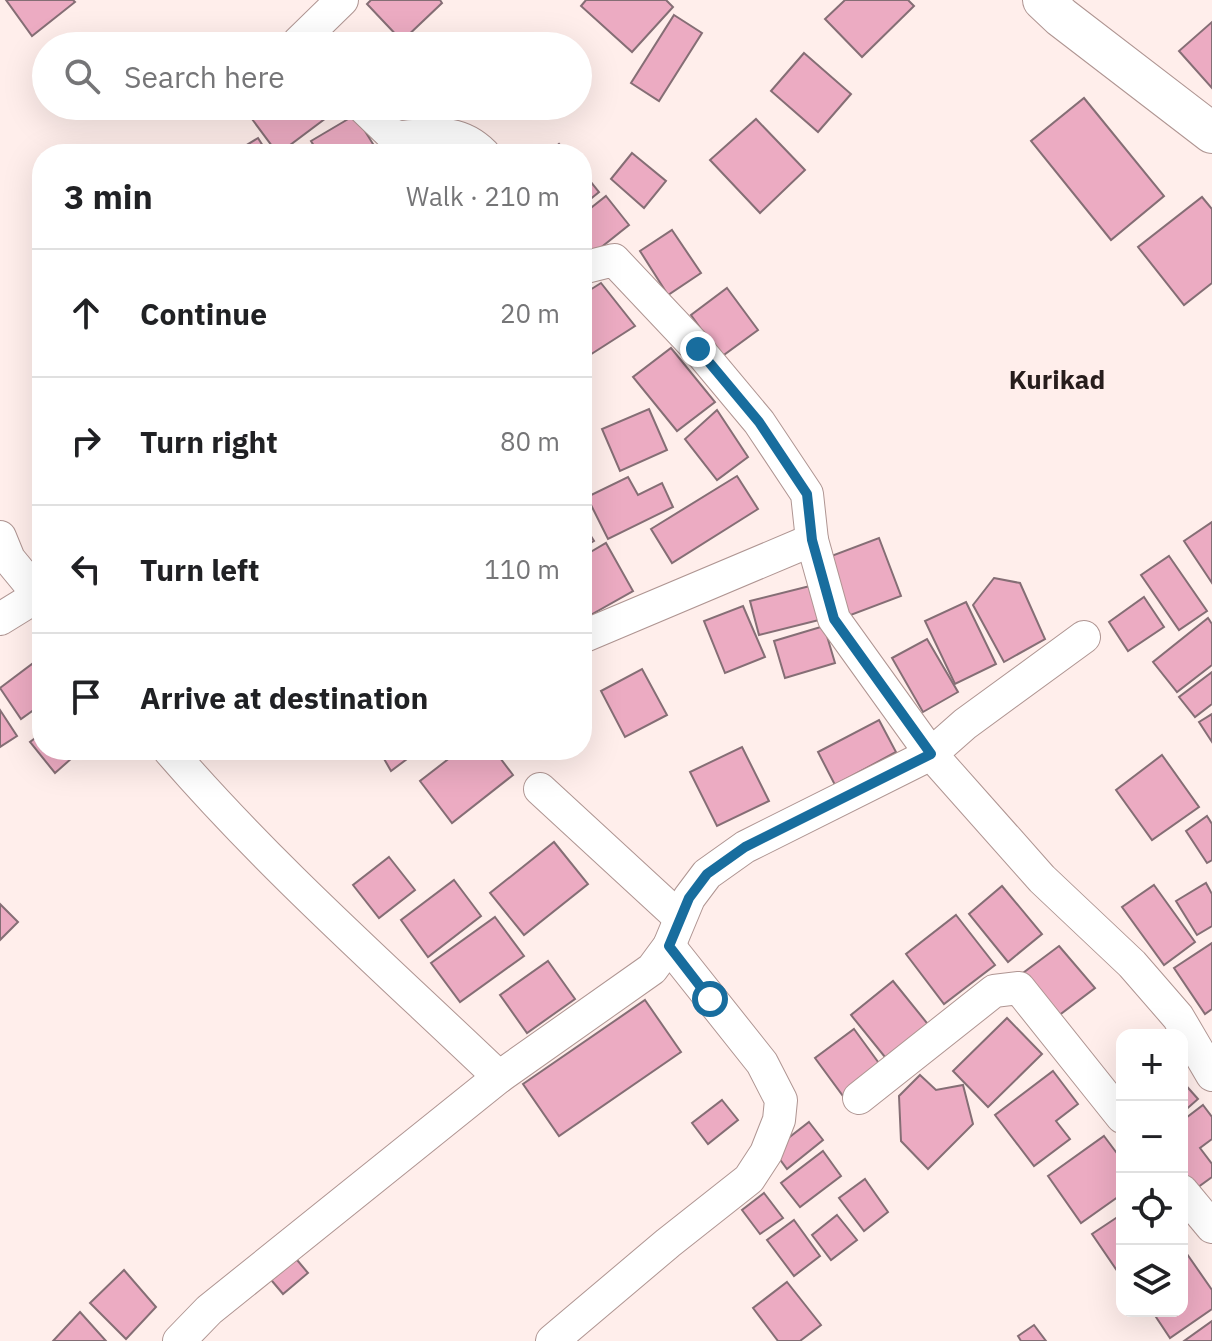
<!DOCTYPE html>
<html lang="en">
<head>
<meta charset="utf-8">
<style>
	:root { --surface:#fff; --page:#f6f6f6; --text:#202124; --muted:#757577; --line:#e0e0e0 }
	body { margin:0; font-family:"IBM Plex Sans",sans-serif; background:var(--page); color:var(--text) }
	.controls { position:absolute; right:24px; bottom:24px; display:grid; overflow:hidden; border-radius:16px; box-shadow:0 8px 32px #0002 }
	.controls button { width:72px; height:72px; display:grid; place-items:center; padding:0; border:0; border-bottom:2px solid var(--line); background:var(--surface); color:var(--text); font:40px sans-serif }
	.stop { position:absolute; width:24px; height:24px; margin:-18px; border:6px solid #186d9e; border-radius:50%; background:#fff }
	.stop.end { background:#186d9e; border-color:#fff; box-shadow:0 2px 8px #0008 }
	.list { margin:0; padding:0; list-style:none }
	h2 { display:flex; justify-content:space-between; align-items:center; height:104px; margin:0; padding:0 32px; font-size:34px }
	h2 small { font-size:26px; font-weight:400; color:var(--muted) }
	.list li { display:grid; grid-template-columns:52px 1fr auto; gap:24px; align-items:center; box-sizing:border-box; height:128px; padding:0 32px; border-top:2px solid var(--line) }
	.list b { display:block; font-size:30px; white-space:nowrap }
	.list em { font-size:26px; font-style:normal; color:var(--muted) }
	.icon { flex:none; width:44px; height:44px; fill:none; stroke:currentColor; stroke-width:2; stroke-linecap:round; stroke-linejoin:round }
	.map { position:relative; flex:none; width:1212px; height:1341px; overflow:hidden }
	.search { position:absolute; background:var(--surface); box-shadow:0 8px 32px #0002; left:32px; top:32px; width:560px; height:88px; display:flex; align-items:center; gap:20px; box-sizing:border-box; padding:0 28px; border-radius:44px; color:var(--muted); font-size:30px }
	.panel { position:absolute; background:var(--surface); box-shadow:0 8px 32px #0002; left:32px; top:144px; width:560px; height:616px; border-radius:32px }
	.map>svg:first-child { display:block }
	.building { fill:#ecabc2; stroke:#856e75; stroke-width:2 }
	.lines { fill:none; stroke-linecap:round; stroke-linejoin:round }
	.minor-casing { stroke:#af9592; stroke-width:34 }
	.tertiary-casing { stroke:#af9592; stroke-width:42 }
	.minor { stroke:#fff; stroke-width:32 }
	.tertiary { stroke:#fff; stroke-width:40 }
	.route { stroke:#186d9e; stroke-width:10 }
	.labels { text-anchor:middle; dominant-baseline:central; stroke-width:7; stroke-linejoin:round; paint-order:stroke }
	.quarter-label { font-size:26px; font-weight:bold; fill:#271d1c; stroke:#ffeeeb }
</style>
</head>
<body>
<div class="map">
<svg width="1212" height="1341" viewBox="0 0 1212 1341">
	<rect width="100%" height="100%" fill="#ffeeeb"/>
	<g class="building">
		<path d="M6,0H73L75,2L32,36Z"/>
		<path d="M371,0H440L442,3L402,41L367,4Z"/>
		<path d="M586,0H666L673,7L632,52L581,6Z"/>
		<path d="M845,0H908L914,6L862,57L825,19Z"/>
		<path d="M674,15L702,33L659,101L631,83Z"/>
		<path d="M1212,22V88L1179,51Z"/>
		<path d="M804,53L851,94L818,132L771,91Z"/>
		<path d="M1084,98L1164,196L1111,240L1031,141Z"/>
		<path d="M252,106H342L278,154L246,111Z"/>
		<path d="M355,115L378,152L374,154H319L311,141Z"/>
		<path d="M756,119L805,170L760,213L710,160Z"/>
		<path d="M258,138L268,154H232Z"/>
		<path d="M559,144L568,154H547Z"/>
		<path d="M632,153L666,181L644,208L611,179Z"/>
		<path d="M582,171L599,192L582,206Z"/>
		<path d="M606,196L629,225L584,261L582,215Z"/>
		<path d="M1202,197L1212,209V283L1184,305L1138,247Z"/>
		<path d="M672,230L701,273L668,295L640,251Z"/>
		<path d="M601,283L635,326L582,360V295Z"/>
		<path d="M727,288L758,330L721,357L691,315Z"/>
		<path d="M671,348L715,402L677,431L633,377Z"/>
		<path d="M649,409L667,450L620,471L602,429Z"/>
		<path d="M717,410L748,457L717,480L685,439Z"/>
		<path d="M737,476L758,509L672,563L651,529Z"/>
		<path d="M628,477L638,495L662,483L673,507L608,539L587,497Z"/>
		<path d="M582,522L594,541L582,548Z"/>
		<path d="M1212,522V583L1184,541Z"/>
		<path d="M879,538L901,596L848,616L826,558Z"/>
		<path d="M606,543L633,591L587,617L582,609V557Z"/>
		<path d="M1169,556L1207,611L1179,630L1141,575Z"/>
		<path d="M994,578L1020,583L1045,639L1004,662L973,605Z"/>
		<path d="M814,585L823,619L759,635L750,601Z"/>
		<path d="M1144,597L1164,627L1128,651L1109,622Z"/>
		<path d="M966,602L996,664L955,684L925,621Z"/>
		<path d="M743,606L765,657L725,673L704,621Z"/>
		<path d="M1208,618L1212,624V665L1177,692L1153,662Z"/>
		<path d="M824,626L835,663L785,678L774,641Z"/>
		<path d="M927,639L958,692L923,712L892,658Z"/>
		<path d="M32,664L42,677V704L21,719L0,688Z"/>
		<path d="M642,669L667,715L625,737L601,691Z"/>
		<path d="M1212,672V704L1195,717L1179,697Z"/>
		<path d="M0,710L17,736L0,747Z"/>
		<path d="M1212,714V742L1199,722Z"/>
		<path d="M879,720L896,752L835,785L818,752Z"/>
		<path d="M42,733V750H81L55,773L30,742Z"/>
		<path d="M742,747L769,801L717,826L690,772Z"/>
		<path d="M379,750H419L391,771Z"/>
		<path d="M460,750H494L513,775L452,823L420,781Z"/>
		<path d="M1162,755L1199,807L1152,840L1116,790Z"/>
		<path d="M1207,816L1212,824V860L1207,863L1186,831Z"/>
		<path d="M554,842L588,884L524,935L490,893Z"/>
		<path d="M389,857L415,890L379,918L353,885Z"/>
		<path d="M454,880L481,916L428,957L401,920Z"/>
		<path d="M1206,883L1212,894V926L1197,935L1176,901Z"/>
		<path d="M1154,885L1195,942L1164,965L1122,907Z"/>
		<path d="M1002,886L1042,934L1008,962L969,914Z"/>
		<path d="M0,904L18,922L0,940Z"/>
		<path d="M956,915L995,965L944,1004L906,954Z"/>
		<path d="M495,917L524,956L460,1002L431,963Z"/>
		<path d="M1212,943V1009L1205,1014L1174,968Z"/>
		<path d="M1059,946L1095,988L1058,1016L1023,973Z"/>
		<path d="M548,961L575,999L527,1033L500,995Z"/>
		<path d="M893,981L931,1028L889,1062L851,1015Z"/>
		<path d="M645,1000L681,1052L559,1136L523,1084Z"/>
		<path d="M1007,1018L1042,1054L988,1107L953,1071Z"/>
		<path d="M854,1029L881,1066L843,1096L815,1058Z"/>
		<path d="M1053,1071L1078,1104L1056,1121L1070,1139L1034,1166L995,1115Z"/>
		<path d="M920,1075L936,1090L963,1085L973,1124L928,1169L901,1141L899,1096Z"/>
		<path d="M1182,1081L1198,1099L1182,1113Z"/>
		<path d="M722,1100L738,1120L708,1144L692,1123Z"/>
		<path d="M1203,1105L1212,1117V1139L1200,1148L1212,1164V1177L1194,1190L1182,1173V1121Z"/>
		<path d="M809,1122L823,1140L787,1169L773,1150Z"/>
		<path d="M1104,1136L1122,1160V1194L1081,1223L1048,1176Z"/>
		<path d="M823,1151L841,1176L800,1207L781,1183Z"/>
		<path d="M865,1179L888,1212L864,1231L839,1198Z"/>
		<path d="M764,1193L783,1218L760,1234L742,1210Z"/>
		<path d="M1122,1214V1278L1092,1234Z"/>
		<path d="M837,1215L857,1240L831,1260L812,1235Z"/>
		<path d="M794,1220L820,1256L794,1276L767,1240Z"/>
		<path d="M292,1254L308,1273L283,1294L267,1275Z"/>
		<path d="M1187,1254L1212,1290V1309L1170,1338L1152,1311H1182V1257Z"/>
		<path d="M124,1270L156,1307L126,1339L90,1303Z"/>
		<path d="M787,1282L821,1325L800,1341H778L753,1308Z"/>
		<path d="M80,1312L106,1341H53Z"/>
		<path d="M1212,1321V1341H1184Z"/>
		<path d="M1034,1325L1046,1341H1021L1018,1336Z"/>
	</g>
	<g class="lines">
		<defs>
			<g id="minor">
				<path d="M301,46L298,43L342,0"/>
				<path d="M362,106L391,134L399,137C433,135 458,128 484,154"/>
				<path d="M582,268L614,260L698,349L759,422L807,494L812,540L834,619L931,754L965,724L1084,637"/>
				<path d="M0,537L9,559L42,599"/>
				<path d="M0,619L39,595"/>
				<path d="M582,637L812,540"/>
				<path d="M169,750C270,867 387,970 499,1077"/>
				<path d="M540,789L680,918"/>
				<path d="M859,1098L994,991L1019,988L1122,1117"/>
				<path d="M1182,1191L1212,1227"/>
				<path d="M179,1341L209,1310L499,1077L652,969L669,946L689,898L707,874L745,847L931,754L1042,879L1132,964L1178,1017L1212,1075"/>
				<path d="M552,1341L668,1243L749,1179L766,1153L779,1120L781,1100L762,1063L669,946"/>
			</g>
			<path id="tertiary" d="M1043,0L1061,17L1212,133"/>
		</defs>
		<use href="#minor" class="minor-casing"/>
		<use href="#tertiary" class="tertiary-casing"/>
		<use href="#minor" class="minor"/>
		<use href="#tertiary" class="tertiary"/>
	</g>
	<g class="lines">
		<path class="route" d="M698,349L759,422L807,494L812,540L834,619L931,754L745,847L707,874L689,898L669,946L710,999"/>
	</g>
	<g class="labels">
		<g class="quarter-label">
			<text x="1057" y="379">Kurikad</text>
		</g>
	</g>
</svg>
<div class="controls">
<button>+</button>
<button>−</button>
<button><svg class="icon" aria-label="locate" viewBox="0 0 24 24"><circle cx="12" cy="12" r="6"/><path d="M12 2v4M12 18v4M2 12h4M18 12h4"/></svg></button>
<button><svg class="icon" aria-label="layers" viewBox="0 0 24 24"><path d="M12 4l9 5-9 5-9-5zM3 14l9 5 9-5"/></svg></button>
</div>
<div class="stop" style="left:710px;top:999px"></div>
<div class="stop end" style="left:698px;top:349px"></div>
<div class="search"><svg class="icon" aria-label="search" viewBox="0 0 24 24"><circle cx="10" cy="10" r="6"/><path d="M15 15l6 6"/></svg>Search here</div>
<section class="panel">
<h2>3 min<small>Walk · 210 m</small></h2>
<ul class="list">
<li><svg class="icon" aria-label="ahead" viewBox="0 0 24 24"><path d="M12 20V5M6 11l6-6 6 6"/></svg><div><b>Continue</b></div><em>20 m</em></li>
<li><svg class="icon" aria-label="right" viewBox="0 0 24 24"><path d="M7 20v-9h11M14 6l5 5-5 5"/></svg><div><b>Turn right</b></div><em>80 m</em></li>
<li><svg class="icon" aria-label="left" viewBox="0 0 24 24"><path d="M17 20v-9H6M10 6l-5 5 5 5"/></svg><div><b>Turn left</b></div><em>110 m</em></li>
<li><svg class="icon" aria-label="arrive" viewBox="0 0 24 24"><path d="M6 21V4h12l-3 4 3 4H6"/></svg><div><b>Arrive at destination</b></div></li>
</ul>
</section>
</div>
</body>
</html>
